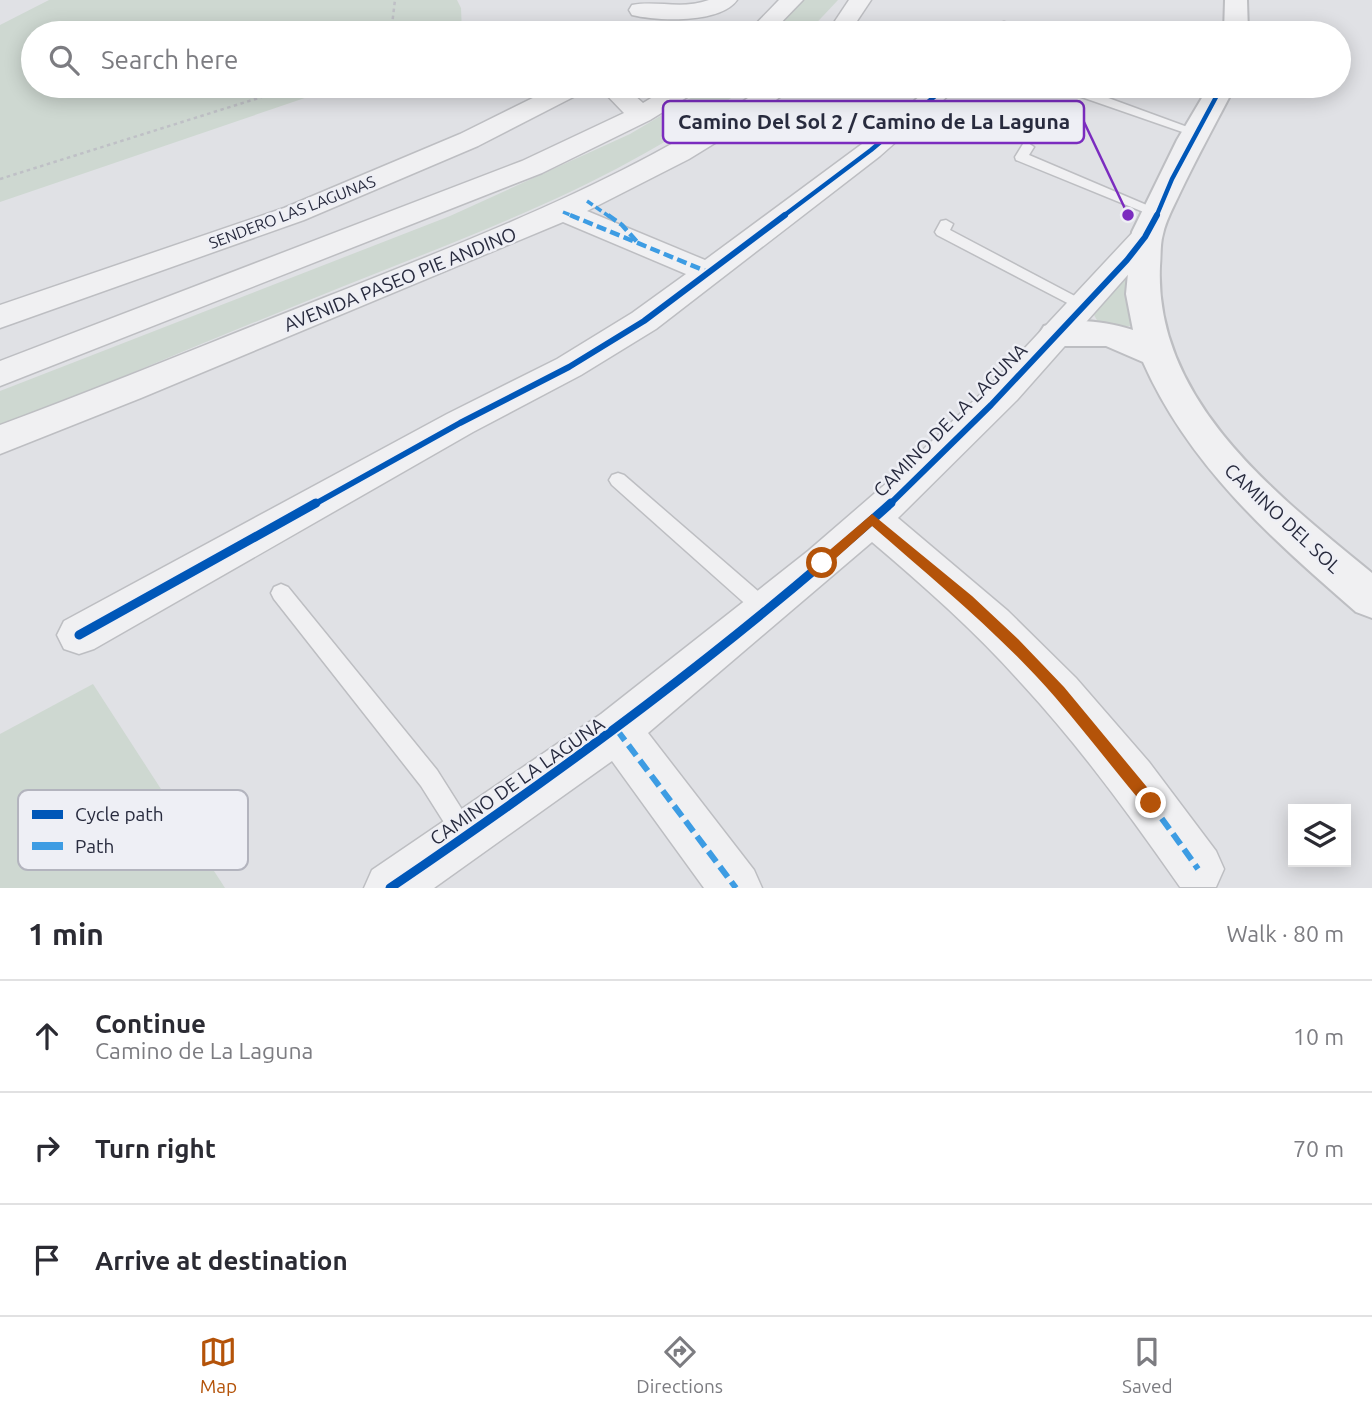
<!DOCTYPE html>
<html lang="en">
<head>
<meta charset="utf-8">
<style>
	:root { --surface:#fff; --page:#f7f7f7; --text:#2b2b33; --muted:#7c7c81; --line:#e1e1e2; --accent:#b45309 }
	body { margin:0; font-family:Ubuntu,sans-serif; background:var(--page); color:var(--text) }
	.controls { position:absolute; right:21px; bottom:21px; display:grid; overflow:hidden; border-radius:0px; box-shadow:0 4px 18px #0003 }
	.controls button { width:63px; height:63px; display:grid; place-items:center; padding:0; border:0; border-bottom:2px solid var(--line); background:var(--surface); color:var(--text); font:35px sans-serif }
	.stop { position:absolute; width:21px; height:21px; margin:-16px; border:5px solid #b45309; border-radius:50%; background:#fff }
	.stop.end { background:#b45309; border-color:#fff; box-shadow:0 2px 7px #0008 }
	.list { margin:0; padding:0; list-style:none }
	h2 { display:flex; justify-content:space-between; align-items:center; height:91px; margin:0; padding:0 28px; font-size:30px }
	h2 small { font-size:23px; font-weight:400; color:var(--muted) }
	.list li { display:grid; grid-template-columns:46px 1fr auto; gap:21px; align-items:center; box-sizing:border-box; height:112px; padding:0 28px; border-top:2px solid var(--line) }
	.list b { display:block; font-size:26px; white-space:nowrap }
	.list p { margin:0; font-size:23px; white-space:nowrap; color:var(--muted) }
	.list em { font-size:23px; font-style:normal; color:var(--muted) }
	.icon { flex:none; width:38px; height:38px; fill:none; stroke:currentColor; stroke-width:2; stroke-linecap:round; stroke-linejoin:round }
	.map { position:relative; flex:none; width:1372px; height:888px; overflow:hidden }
	.search { position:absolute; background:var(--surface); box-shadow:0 4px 18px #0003; left:21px; right:21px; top:21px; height:77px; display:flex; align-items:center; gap:18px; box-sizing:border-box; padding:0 24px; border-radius:38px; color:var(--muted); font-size:26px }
	.sheet { height:427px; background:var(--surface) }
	nav { display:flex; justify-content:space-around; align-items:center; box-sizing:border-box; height:98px; border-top:2px solid var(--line); background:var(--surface); font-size:19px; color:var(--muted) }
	nav a { display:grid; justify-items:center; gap:4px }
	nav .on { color:var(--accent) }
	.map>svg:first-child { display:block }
	.green { fill:#ced8d1 }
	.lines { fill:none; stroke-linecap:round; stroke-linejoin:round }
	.service-casing { stroke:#bdbec2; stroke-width:3 }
	.minor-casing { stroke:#bdbec2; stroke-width:3 }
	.tertiary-casing { stroke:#bdbec2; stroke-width:4 }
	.path { stroke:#bfc0c6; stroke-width:2.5; stroke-dasharray:3.5 3.5; stroke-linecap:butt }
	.service { fill:#f0f0f2; fill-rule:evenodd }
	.minor { fill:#f0f0f2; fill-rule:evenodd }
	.tertiary { fill:#f0f0f2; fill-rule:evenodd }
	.quiet-far2 { stroke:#3d9ce3; stroke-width:3.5; stroke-dasharray:7 3.5; stroke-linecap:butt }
	.quiet-far1 { stroke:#3d9ce3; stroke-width:4.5; stroke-dasharray:10 4.5; stroke-linecap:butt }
	.quiet { stroke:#3d9ce3; stroke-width:6; stroke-dasharray:13 6; stroke-linecap:butt }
	.cycleway-far2-casing { stroke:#eeeff5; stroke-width:7 }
	.cycleway-far1-casing { stroke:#eeeff5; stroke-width:10 }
	.cycleway-casing { stroke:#eeeff5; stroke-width:13 }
	.cycleway-far2 { stroke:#0057b8; stroke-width:4.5 }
	.cycleway-far1 { stroke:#0057b8; stroke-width:6 }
	.cycleway { stroke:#0057b8; stroke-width:9 }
	.route { fill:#b45309 }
	.labels { text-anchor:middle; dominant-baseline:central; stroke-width:5; stroke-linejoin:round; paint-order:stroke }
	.far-street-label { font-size:16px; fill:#282b3e; stroke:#eeeff5 }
	.street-label { font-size:19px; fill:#282b3e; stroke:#eeeff5 }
	.key { fill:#eeeff5; stroke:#b3b4be; stroke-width:2 }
	.key-label { font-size:19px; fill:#282b3e }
	.leader { fill:none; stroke:#7b2cbf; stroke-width:2.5 }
	.callout-dot { fill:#7b2cbf; stroke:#eeeff5; stroke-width:2.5 }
	.callout { fill:#eeeff5; stroke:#7b2cbf; stroke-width:2.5 }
	.callout-label { font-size:21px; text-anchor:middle; font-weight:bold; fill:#282b3e }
</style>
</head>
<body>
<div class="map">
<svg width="1372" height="888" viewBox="0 0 1372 888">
	<rect width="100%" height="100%" fill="#e0e1e5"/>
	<g class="green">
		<path d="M49,0H457L461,8L462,33H33V86H340L0,202V25Z"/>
		<path d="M803,0H838L807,33H771Z"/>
		<path d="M711,86H747C627,179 484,230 344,286C229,332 115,380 0,428V391L450,216L630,134Z"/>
		<path d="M1123,279H1127L1129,284L1130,326L1124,327L1098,322L1094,315Z"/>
		<path d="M93,684L225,888H0V734Z"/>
	</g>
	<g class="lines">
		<defs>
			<g id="service">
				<path d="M1120,26L1140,31L1141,33L1116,31V27Z"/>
				<path d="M1070,86H1082L1081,88L1201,132L1195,136L1191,135L1070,93Z"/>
				<path d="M1028,143L1034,147L1029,155L1163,212L1156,216L1151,215L1016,160L1015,157L1023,144Z"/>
				<path d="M946,220L953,224L950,230L1090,304L1087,308H1077L937,235L935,232L941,221Z"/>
				<path d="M618,473L624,475L774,605L777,611L774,617L767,620L760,617L612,485L609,480L612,475Z"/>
				<path d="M281,584L288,587L437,770L473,827L477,835L473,843L465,847L457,843L421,786L274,599L271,593L274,587Z"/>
			</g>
			<g id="minor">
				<path d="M709,0H737C720,24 657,21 632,15L629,10L632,5C657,0 681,10 709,0Z"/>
				<path d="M779,0H803L771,33H747Z"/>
				<path d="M849,0H871L849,33H827Z"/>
				<path d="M1004,22L1012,24L1015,29L1012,33H988L996,24Z"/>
				<path d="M557,86H588L585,91L478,146L304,220L0,328V305L284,208L460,134Z"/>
				<path d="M598,86H624L643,103L671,86H700L697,91L650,120L542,173L0,386V361L522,161L624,113Z"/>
				<path d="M766,86H794L741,127L689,159L587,211L705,260L862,144L932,86H959L880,156L656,329L581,375L473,432L94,649L79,654L64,649L57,635L64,621L447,414L557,359L632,313L686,274L563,222L141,398L0,454V425C111,384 221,338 331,295C482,235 632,178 766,86Z"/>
				<path d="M1146,227L1157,230L1161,236L1157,242L1017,400L898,518L1008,611L1076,678L1149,762L1216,851L1224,869L1216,887H1180C1131,817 1081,748 1023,685C977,633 925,587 872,542L648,733L754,870L762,888H704L612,761L434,888H364L372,870L601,714L808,551L904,468L993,382L1135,230Z"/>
			</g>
			<g id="tertiary">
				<path d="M1225,0H1247L1248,33H1224Z"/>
				<path d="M1209,86H1235C1216,123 1197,157 1179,195C1173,208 1166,220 1163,234C1160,244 1161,255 1160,266C1154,401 1277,495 1372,573V618L1356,612C1272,539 1189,466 1143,362L1106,346H1056L1044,342L1039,334L1044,326C1074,317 1104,321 1133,330L1126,294L1132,232L1177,140Z"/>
			</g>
		</defs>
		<use href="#service" class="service-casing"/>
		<use href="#minor" class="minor-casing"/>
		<use href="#tertiary" class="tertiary-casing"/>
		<g class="path">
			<path d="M391,33L395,0"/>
			<path d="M0,179L297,86"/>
		</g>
		<use href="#service" class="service"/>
		<use href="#minor" class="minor"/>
		<use href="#tertiary" class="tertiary"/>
		<g class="quiet-far2">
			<path d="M999,33L1004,29"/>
			<path d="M587,201L610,217"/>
			<path d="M563,212L575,217"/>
		</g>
		<g class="quiet-far1">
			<path d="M570,215L708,272"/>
			<path d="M608,215L622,225L638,243"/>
		</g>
		<g class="quiet">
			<path d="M872,519C929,567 987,615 1038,669C1097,731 1149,799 1198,869"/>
			<path d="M617,730L736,888"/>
		</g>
		<defs>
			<g id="cycleway-far2">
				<path d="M782,217L871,150L947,86"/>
				<path d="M1156,217L1172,179L1222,86"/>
			</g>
			<g id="cycleway-far1">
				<path d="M313,505L460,423L569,367L644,321L785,215"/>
				<path d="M889,505L991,405L1127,260L1145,237L1157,215"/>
			</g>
			<g id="cycleway">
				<path d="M79,635L316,503"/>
				<path d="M390,888C565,769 734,645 891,503"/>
			</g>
		</defs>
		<use href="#cycleway-far2" class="cycleway-far2-casing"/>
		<use href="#cycleway-far1" class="cycleway-far1-casing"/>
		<use href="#cycleway" class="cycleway-casing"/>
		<use href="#cycleway-far2" class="cycleway-far2"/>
		<use href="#cycleway-far1" class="cycleway-far1"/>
		<use href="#cycleway" class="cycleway"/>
	</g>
	<path class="route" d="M872,514L972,596L1018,639L1064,687L1156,798L1159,803L1156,808L1151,811L1146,808C1115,771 1086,733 1055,697C1000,634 935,581 872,526L826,567H818V560Z"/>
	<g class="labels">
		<g class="far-street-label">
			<text transform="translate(292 212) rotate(-21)">SENDERO LAS LAGUNAS</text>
		</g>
		<g class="street-label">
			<text transform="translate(400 279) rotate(-22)">AVENIDA PASEO PIE ANDINO</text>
			<text transform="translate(950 420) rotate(-45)">CAMINO DE LA LAGUNA</text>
			<text transform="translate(1283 518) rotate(43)">CAMINO DEL SOL</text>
			<text transform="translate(517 781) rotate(-35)">CAMINO DE LA LAGUNA</text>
		</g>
	</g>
	<rect x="18" y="790" width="230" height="80" rx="10" class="key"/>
	<rect x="32" y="810" width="31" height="9" fill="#0057b8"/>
	<rect x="32" y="842" width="31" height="8" fill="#3d9ce3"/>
	<g class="key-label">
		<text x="75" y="821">Cycle path</text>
		<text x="75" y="853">Path</text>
	</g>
	<path class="leader" d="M1128 215L1084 122"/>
	<circle class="callout-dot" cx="1128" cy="215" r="7"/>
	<rect class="callout" x="663" y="101" width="421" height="42" rx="7"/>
	<g class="callout-label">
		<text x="874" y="129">Camino Del Sol 2 / Camino de La Laguna</text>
	</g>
</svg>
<div class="controls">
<button><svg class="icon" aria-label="layers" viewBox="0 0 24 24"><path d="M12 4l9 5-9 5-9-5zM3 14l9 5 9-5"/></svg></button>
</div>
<div class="stop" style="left:822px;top:563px"></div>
<div class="stop end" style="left:1151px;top:803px"></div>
<div class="search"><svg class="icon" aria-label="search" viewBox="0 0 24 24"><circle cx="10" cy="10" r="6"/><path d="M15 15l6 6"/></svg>Search here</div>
</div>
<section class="sheet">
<h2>1 min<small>Walk · 80 m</small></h2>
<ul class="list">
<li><svg class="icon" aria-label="ahead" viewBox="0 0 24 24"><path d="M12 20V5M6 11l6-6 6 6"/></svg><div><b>Continue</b><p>Camino de La Laguna</p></div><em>10 m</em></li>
<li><svg class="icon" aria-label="right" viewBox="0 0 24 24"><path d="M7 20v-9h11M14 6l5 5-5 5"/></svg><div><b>Turn right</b></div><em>70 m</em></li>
<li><svg class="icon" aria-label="arrive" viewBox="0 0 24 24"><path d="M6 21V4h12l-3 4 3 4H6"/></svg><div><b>Arrive at destination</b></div></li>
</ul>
</section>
<nav>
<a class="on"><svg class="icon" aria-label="map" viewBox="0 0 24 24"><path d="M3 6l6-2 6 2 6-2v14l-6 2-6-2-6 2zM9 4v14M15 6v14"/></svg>Map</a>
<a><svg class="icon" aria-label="directions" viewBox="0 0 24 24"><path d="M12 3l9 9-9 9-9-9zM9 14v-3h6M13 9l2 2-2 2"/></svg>Directions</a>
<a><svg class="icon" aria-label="saved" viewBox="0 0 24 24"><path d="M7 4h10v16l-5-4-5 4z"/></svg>Saved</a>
</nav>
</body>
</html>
